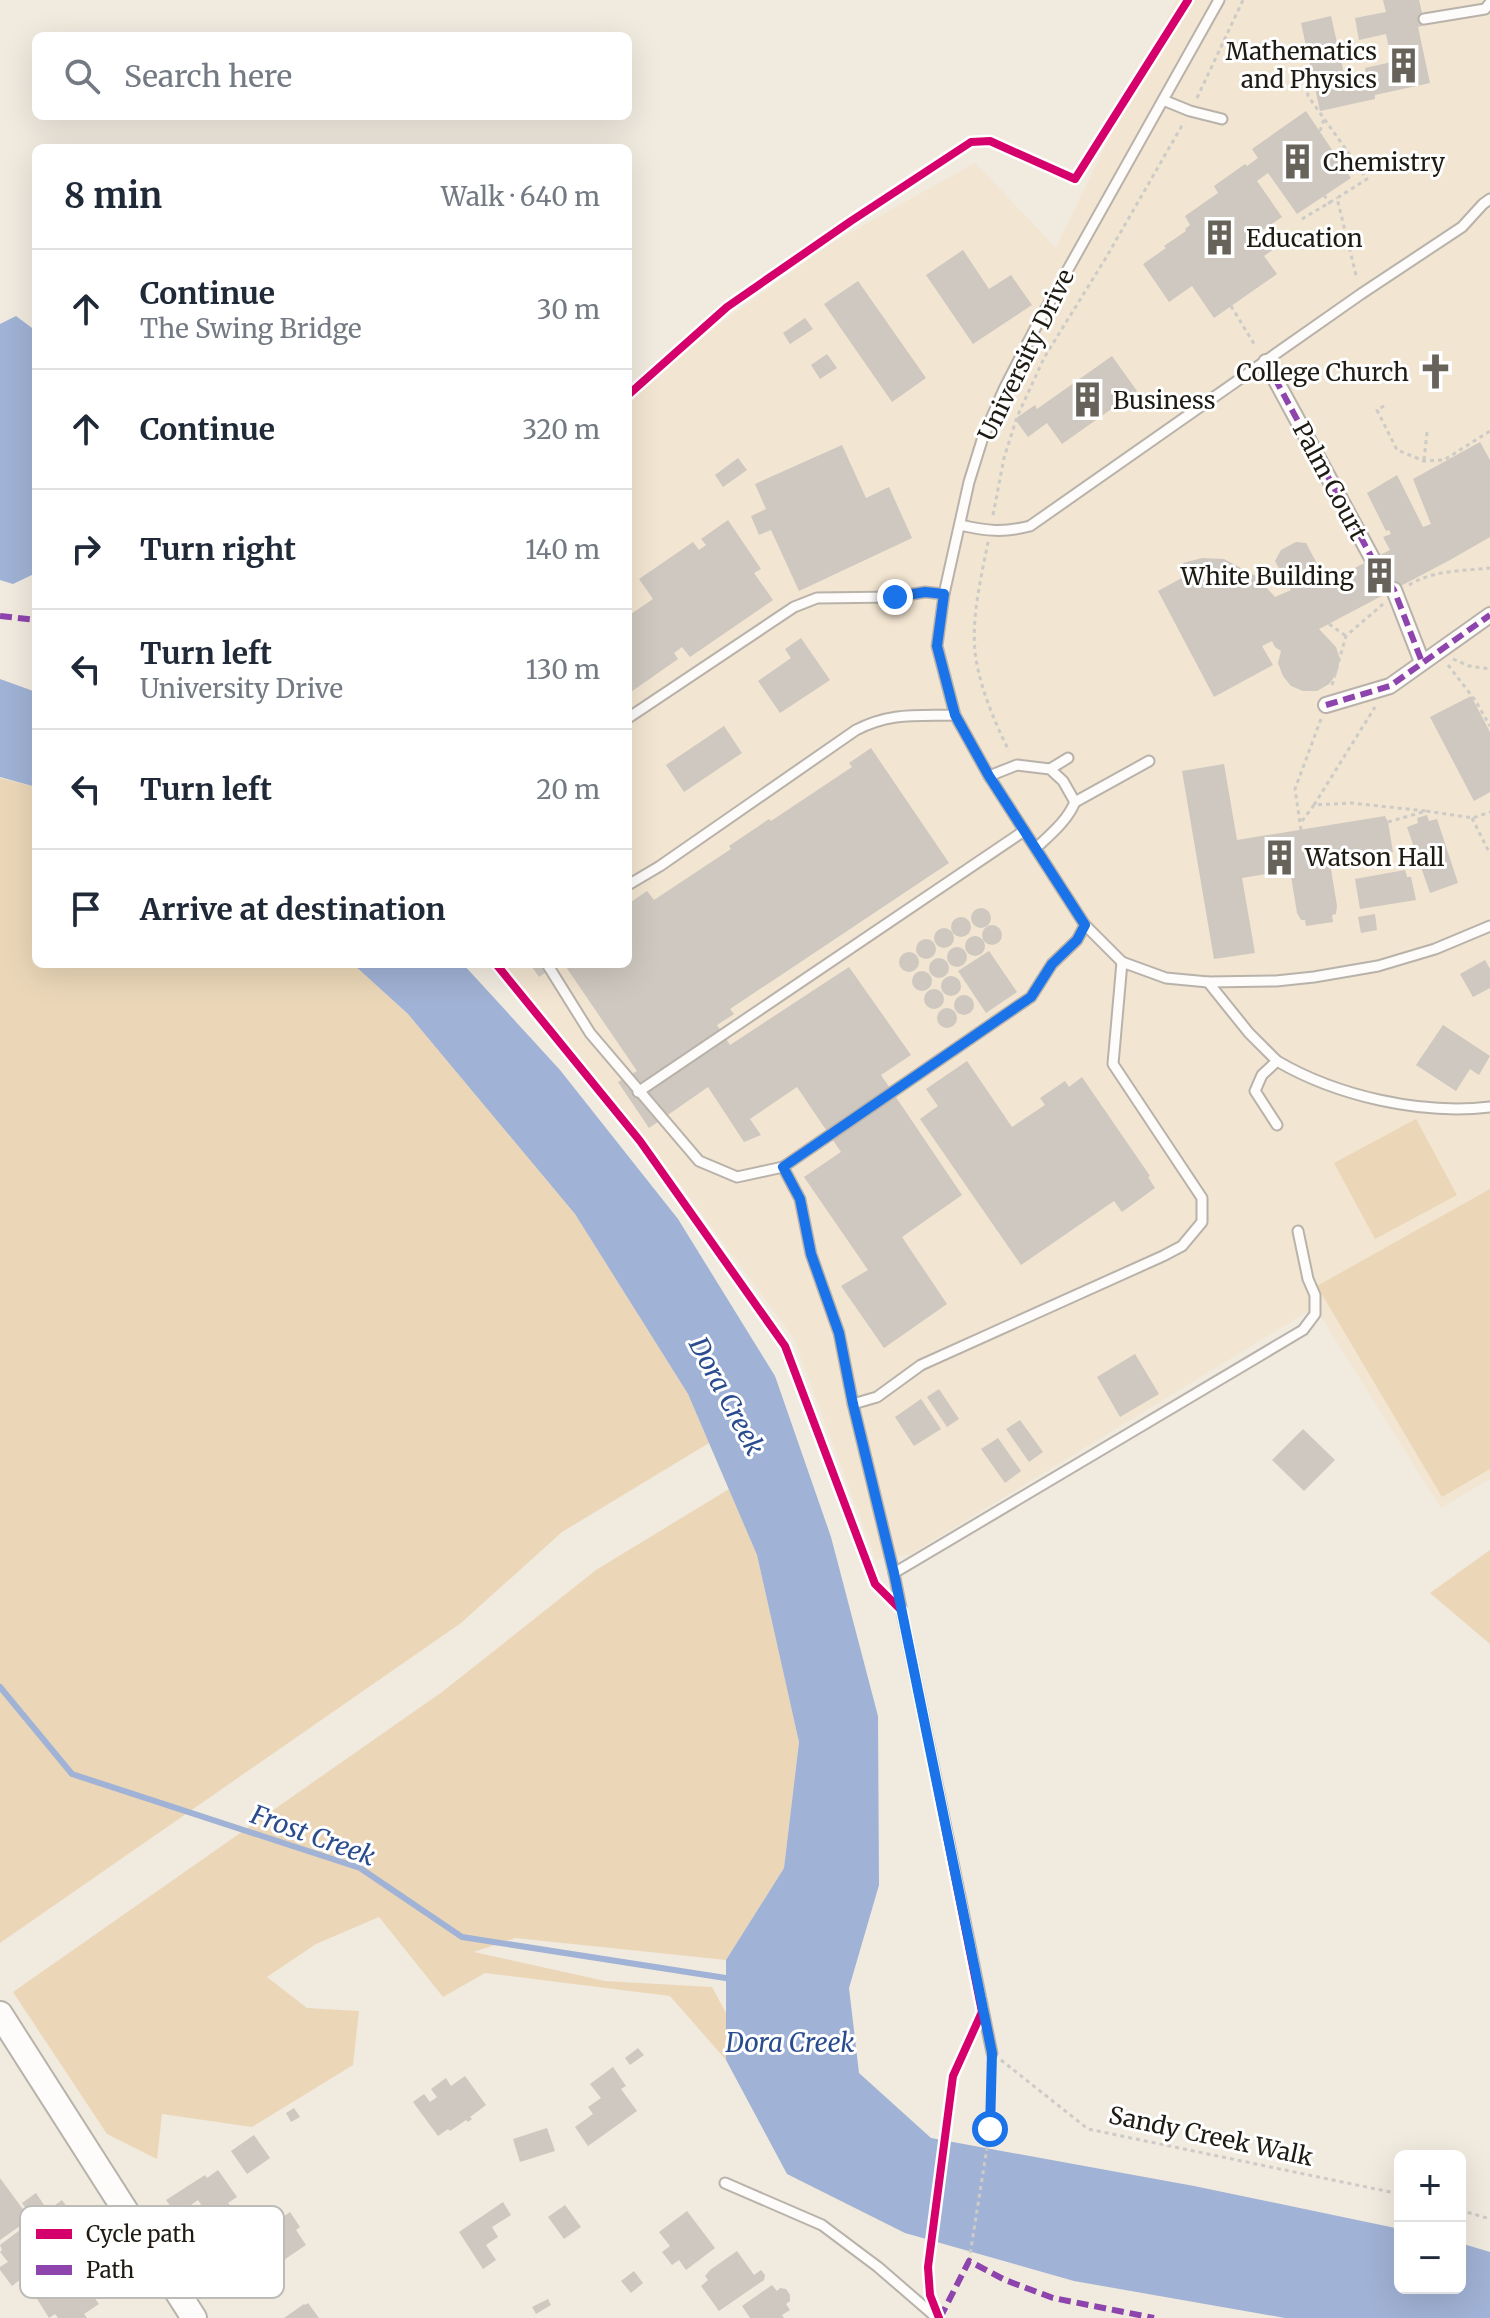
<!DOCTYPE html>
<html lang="en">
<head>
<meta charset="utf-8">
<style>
	:root { --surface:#fff; --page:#f2f2f3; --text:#1f2937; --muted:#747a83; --line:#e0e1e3 }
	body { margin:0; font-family:Merriweather,serif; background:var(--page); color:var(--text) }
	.controls { position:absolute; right:24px; bottom:24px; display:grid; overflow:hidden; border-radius:12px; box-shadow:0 8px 32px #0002 }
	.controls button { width:72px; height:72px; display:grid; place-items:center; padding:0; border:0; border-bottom:2px solid var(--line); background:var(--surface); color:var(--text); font:40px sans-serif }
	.stop { position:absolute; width:24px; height:24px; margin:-18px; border:6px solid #1a73e8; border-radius:50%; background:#fff }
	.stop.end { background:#1a73e8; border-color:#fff; box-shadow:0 2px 8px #0008 }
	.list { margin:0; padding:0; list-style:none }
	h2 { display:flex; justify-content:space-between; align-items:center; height:104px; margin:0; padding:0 32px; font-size:34px }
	h2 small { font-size:26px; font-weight:400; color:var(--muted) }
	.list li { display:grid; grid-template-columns:52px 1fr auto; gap:24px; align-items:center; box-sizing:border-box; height:120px; padding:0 32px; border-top:2px solid var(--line) }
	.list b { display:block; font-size:30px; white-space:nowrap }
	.list p { margin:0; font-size:26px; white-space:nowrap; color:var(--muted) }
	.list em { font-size:26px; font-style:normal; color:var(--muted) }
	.icon { flex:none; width:44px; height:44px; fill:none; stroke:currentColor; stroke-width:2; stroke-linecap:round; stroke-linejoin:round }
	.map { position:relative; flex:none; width:1490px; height:2318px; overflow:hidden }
	.search { position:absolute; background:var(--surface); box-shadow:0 8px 32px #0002; left:32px; top:32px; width:600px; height:88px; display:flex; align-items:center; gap:20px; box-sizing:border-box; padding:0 28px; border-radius:12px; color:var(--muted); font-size:30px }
	.panel { position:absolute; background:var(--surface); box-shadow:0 8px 32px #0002; left:32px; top:144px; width:600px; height:824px; border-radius:12px }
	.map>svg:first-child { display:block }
	.built { fill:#f2e5d1 }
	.green { fill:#ebd7b8 }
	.water { fill:#a0b2d5 }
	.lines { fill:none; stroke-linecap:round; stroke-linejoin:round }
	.stream { stroke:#a0b2d5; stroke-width:6 }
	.building { fill:#cec8c0 }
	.pedestrian-tunnel { stroke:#c7c1b6; stroke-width:14; stroke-dasharray:14 7; stroke-linecap:butt }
	.service-casing { stroke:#b8b2aa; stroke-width:13 }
	.pedestrian-casing { stroke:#b8b2aa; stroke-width:18 }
	.secondary-casing { stroke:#b8b2aa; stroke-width:28 }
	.path { stroke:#cdcbc7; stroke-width:3; stroke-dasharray:4 4; stroke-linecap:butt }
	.service { stroke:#fdfcfa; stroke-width:9 }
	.pedestrian { stroke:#fdfcfa; stroke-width:14 }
	.secondary { stroke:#fdfcfa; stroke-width:24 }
	.quiet { stroke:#8e44ad; stroke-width:6; stroke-dasharray:12 6; stroke-linecap:butt }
	.cycleway-casing { stroke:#fff; stroke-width:13 }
	.cycleway { stroke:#d6006c; stroke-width:8 }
	.route { stroke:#1a73e8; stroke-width:10 }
	.labels { text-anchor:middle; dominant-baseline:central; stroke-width:6; stroke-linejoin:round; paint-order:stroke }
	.poi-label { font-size:24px; fill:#1f1b13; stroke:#fff; text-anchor:start }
	.street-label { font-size:24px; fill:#1f1b13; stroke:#fff }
	.water-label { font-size:26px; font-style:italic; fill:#2a4c8f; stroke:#fff }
	.key { fill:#fff; stroke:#bcbbb8; stroke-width:2 }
	.key-label { font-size:22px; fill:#1f1b13 }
</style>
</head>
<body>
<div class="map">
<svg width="1490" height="2318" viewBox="0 0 1490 2318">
	<rect width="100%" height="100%" fill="#f1eadf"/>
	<path class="built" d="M1176,0H1490V1479L1441,1508L1315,1307L911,1554L876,1560L793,1337L650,1144L503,964H628V390L830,244L975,163L1056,248Z"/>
	<g class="green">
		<path d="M0,778L36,787V964H353L408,1014L575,1214L688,1394L709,1443L562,1532L461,1623L0,1943Z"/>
		<path d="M1416,1119L1457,1195L1375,1239L1334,1163Z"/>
		<path d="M1490,1189V1469L1442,1497L1317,1286Z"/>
		<path d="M729,1489L757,1555L799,1741L784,1868L726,1960L515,1938L474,1952L605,1981L712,1987L726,2013V2060L670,1996L485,1973L443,1997L379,1917L316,1944L267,1977L307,2008L359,2011L353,2065L252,2127L162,2114L157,2159L107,2134L13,1992L442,1692L596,1570Z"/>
		<path d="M1490,1550V1644L1430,1593Z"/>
	</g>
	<g class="water">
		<path d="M16,316L36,331V573L13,584L0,580V324Z"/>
		<path d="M0,679L36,692V787L0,777Z"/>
		<path d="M353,964H463L560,1070L678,1219L775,1376L831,1537L878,1716L879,1885L849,1988L859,2073L931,2138L1194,2186L1400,2229V2288H1460V2243L1490,2252V2318H1285L1074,2281L905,2233L787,2174L726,2060V1960L784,1868L799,1742L757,1555L688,1394L575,1214L408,1014Z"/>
	</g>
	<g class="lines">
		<path class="stream" d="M0,1687L72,1774L360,1868L462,1937L732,1979"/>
	</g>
	<g class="building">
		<path d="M1383,0H1419L1425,25L1418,27L1430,83L1375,95V99L1320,111L1301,23L1331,16L1345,78L1366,73L1365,68L1392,62L1386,34L1359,40L1355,18L1386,12Z"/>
		<path d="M1306,111L1351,178L1297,214L1268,173L1257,181L1282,217L1261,231L1274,249L1264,256L1277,274L1214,318L1192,286L1169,302L1143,264L1166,248L1164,246L1186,231L1185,229L1190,225L1185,216L1218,193L1214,186L1245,164L1247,166L1258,158L1252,149Z"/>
		<path d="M963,250L989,289L1011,275L1032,305L973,344L926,275Z"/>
		<path d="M858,281L926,378L892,402L824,304Z"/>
		<path d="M805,318L813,329L790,344L783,333Z"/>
		<path d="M827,354L837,368L820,379L811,365Z"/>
		<path d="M1112,356L1137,391L1062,444L1047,423L1028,437L1015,419L1035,405L1037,409Z"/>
		<path d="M1480,442L1490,460V537L1450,560L1319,629L1336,647L1340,659L1337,673L1329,684L1317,691H1303L1291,686L1283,676L1278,663L1281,651L1275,647L1272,641L1262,646L1273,665L1214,697L1158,591L1189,574L1183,563L1202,558L1224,559L1256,576L1275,597L1291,590L1275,561L1281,550L1296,542L1306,543L1322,573L1331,568L1335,578L1390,550L1383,537L1391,534L1389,530L1386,531L1367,493L1397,475L1423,527L1431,524L1413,479Z"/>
		<path d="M842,445L866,498L889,487L912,538L799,591L771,530L759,535L751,516L766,509L755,484Z"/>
		<path d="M738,458L747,470L723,487L715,475Z"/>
		<path d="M728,520L761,569L754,573L773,600L690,657L682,647L674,653L678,659L628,694V616L653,599L639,579L693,542L699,550L706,545L701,539Z"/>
		<path d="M801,638L830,680L780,713L758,681L791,658L785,649Z"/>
		<path d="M1471,696L1490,732V792L1474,801L1430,717Z"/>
		<path d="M724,726L742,753L684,792L666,765Z"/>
		<path d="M871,748L949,863L730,1009L734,1014L717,1025L730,1045L849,967L911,1055L881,1075L962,1195L902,1237L947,1304L884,1348L841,1286L868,1270L804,1177L841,1152L797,1087L750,1119L761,1135L744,1142L708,1087L649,1128L618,1082L637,1071L564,964H628V904L647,891L654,900L731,849L729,846L769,819L771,821L852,767L849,763Z"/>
		<path d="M1224,764L1237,840L1385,816L1388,822L1393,852L1330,863L1337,906L1336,914L1332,915L1333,922L1306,926L1305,920H1301L1297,913L1290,870L1242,878L1255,953L1214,959L1182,771Z"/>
		<path d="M1427,815L1429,821L1437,819L1458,883L1430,893L1407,827L1418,823L1417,818Z"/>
		<path d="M1405,870L1407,877H1411L1416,900L1360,909L1355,879Z"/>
		<circle cx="981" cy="918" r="10"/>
		<path d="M1375,914L1377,930L1361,933L1358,917Z"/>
		<circle cx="961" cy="927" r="10"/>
		<circle cx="992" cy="935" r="10"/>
		<circle cx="944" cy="938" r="10"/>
		<circle cx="975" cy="946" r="10"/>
		<circle cx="926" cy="949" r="10"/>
		<circle cx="957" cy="957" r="10"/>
		<path d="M989,951L1017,992L986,1013L958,971Z"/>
		<circle cx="909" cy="962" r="10"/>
		<circle cx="939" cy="968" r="10"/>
		<path d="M1485,960L1490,969V988L1473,997L1460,974Z"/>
		<path d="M530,964H558L539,977Z"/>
		<circle cx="922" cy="981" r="10"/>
		<circle cx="951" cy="986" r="10"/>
		<circle cx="934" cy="999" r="10"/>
		<circle cx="964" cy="1005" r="10"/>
		<circle cx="947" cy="1018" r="10"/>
		<path d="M1443,1025L1490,1056L1479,1075L1470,1069L1456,1091L1416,1065Z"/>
		<path d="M967,1061L1012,1127L1045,1105L1040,1098L1065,1081L1069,1087L1082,1077L1150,1176L1148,1177L1155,1188L1122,1212L1114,1201L1021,1265L920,1119L938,1106L926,1089Z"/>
		<path d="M1135,1354L1159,1394L1120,1417L1097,1377Z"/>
		<path d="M939,1389L959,1419L947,1427L927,1397Z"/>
		<path d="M921,1399L941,1429L914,1446L895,1417Z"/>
		<path d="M1020,1420L1043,1452L1029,1462L1006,1429Z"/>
		<path d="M1303,1429L1335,1460L1304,1491L1272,1460Z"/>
		<path d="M998,1438L1021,1471L1005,1483L981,1449Z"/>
		<path d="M638,2048L644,2055L630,2065L625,2058Z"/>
		<path d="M613,2067L626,2086L621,2089L637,2111L588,2146L575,2127L593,2114L588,2107L601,2098L590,2084Z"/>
		<path d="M465,2076L486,2105L470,2117L472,2119L468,2122L466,2120L450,2131L448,2129L438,2136L413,2102L424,2094L430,2102L437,2097L431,2089L446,2078L451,2086Z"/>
		<path d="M294,2108L300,2117L291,2122L286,2113Z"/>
		<path d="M547,2128L555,2151L520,2162L513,2139Z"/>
		<path d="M254,2135L270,2158L247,2174L231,2151Z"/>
		<path d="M218,2170L237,2197L228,2203L234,2210L231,2212L235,2216L228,2221L224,2216L214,2224L198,2200L177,2215L166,2200L205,2175L207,2178Z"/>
		<path d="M0,2178L30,2219L0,2240Z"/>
		<path d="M36,2193L46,2208L33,2218L22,2203Z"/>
		<path d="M62,2200L72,2214L41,2236L54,2253L43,2261L51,2273L28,2290L21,2279L12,2286L0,2270V2267L8,2262L0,2252L2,2250L0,2245L20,2230L24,2236L36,2227L32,2222Z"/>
		<path d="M503,2202L511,2215L492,2227L498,2237L486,2245L496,2260L483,2269L459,2232Z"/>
		<path d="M565,2205L581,2227L564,2239L548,2217Z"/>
		<path d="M687,2211L715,2248L686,2270L679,2260L672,2265L662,2252L670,2246L659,2232Z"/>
		<path d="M290,2212L300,2227L296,2230L306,2245L272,2268L252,2238Z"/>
		<path d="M737,2251L754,2275L761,2270L765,2275L764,2280L719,2311L701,2286L708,2280L705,2276L710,2270Z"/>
		<path d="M634,2271L643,2283L631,2293L621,2281Z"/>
		<path d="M49,2284L56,2294L68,2285L77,2297L88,2289L99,2304L84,2314L87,2318H58L55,2314L49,2318L34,2294Z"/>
		<path d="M772,2285L777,2291L780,2288L786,2289L790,2295V2301L786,2304L790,2310L782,2315L784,2318H750L742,2306Z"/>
		<path d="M548,2299L551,2305L536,2314L532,2307Z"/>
		<path d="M308,2303L319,2318H284L304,2304L305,2305Z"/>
	</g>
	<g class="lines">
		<path class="pedestrian-tunnel" d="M1372,558L1394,590"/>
		<defs>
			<g id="service">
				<path d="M1219,0L1039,321L1004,389L983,437L969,482L944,594L937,646L955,715L989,776L1085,925L1122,962L1166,978L1208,982L1276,981L1314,977L1378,966L1435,949L1490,926"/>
				<path d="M1424,19L1485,9L1490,3"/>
				<path d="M1163,100L1190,111L1222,119"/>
				<path d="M960,525C987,531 1003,533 1030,526L1361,294L1462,227L1483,204L1490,199"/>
				<path d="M628,718L794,607L817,598L895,597L925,592L944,594"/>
				<path d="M1050,769L1068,758"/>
				<path d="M989,776L1017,765L1050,769L1063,781L1075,802C1067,821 1051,834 1036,848"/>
				<path d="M1075,802L1149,761"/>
				<path d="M628,885L660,866L856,730C891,712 917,716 955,715"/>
				<path d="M547,964L590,1033L699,1161L737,1177L783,1167L800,1199L811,1254L839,1333L853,1404L894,1573L992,2053"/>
				<path d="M1208,982L1249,1033L1277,1061L1262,1075L1255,1091L1277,1125"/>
				<path d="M1277,1061C1337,1096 1420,1115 1490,1107"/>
				<path d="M638,1092L1024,831"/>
				<path d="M783,1167L1031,997L1052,964L1077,940L1085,925"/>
				<path d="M853,1404L877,1397L921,1365L1163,1256L1182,1246L1202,1222V1198L1113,1064L1122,962"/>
				<path d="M894,1573L1303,1330L1315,1314V1295L1308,1279L1298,1231"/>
				<path d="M725,2183L822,2225L878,2267L937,2318"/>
			</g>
			<g id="pedestrian">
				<path d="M1266,362L1372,558"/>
				<path d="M1394,590L1422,662"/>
				<path d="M1326,705L1390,686L1490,615"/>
			</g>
			<path id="secondary" d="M0,2014L194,2318"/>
		</defs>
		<use href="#service" class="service-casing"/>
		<use href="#pedestrian" class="pedestrian-casing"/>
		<use href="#secondary" class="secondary-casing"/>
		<g class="path">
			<path d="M1314,82L1307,84L1308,96L1367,179L1337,198L1357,279"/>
			<path d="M1197,98L1243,0"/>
			<path d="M1320,131L1324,119"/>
			<path d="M1324,195L1330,204"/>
			<path d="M1302,219L1337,198"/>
			<path d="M1231,306L1256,347"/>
			<path d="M1384,406L1377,410L1397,450L1424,461L1444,460L1490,431"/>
			<path d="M1424,460L1427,432"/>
			<path d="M993,515L1004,458L1017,417L1044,358L1107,256L1184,122"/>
			<path d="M988,542C981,579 970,621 976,659C981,690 995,723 1009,751"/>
			<path d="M1409,585C1433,570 1462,571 1490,568"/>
			<path d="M1329,624L1346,636"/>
			<path d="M1453,659L1469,666L1490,669"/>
			<path d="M1448,665L1475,700L1490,726"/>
			<path d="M1332,685L1346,636L1383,604"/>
			<path d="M1314,805L1375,707"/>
			<path d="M1472,818L1490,854"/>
			<path d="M1302,821L1314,805L1351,803L1426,811"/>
			<path d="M1388,822L1426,811L1473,818L1490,812"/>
			<path d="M1301,830L1295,789L1321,719"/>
			<path d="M1001,2060L1088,2129L1400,2194"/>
			<path d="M1460,2210L1490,2219"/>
			<path d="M969,2261L990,2129L991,2065"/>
		</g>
		<use href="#service" class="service"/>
		<use href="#pedestrian" class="pedestrian"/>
		<use href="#secondary" class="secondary"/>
		<g class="quiet">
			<path d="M1266,362L1372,558L1394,590L1422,662"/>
			<path d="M0,616L36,620"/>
			<path d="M1326,705L1390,686L1490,615"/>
			<path d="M940,2318L969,2261L1005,2280L1053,2298L1154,2318"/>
		</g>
		<defs>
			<g id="cycleway">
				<path d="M628,395L727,307L851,221L971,142L990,141L1075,179L1188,0"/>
				<path d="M496,964L640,1141L785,1346L875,1584L902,1611L982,2012L953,2076L928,2267L930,2295L939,2318"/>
			</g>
		</defs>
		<use href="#cycleway" class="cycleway-casing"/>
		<use href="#cycleway" class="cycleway"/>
	</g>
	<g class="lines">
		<path class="route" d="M895,597L925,592L944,594L937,646L955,715L989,776L1085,925L1077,940L1052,964L1031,997L783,1167L800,1199L811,1254L839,1333L853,1404L894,1573L992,2053L990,2129"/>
	</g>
	<defs>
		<symbol id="building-bare" viewBox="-9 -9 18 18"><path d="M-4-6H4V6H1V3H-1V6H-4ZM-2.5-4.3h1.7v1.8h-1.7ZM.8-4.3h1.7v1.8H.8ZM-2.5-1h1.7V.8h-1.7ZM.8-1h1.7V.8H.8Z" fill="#68635a" stroke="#fff" stroke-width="2.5" paint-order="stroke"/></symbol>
		<symbol id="church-bare" viewBox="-9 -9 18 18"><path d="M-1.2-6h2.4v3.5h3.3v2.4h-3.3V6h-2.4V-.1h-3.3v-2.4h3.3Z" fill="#68635a" stroke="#fff" stroke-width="2.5" paint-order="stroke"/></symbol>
	</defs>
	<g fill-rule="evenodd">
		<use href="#building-bare" x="1378" y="40" width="51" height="51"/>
		<use href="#building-bare" x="1272" y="136" width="51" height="51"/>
		<use href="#building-bare" x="1194" y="212" width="51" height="51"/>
		<use href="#church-bare" x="1410" y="346" width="51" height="51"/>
		<use href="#building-bare" x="1062" y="374" width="51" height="51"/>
		<use href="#building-bare" x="1354" y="550" width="51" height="51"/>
		<use href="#building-bare" x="1254" y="832" width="51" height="51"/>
	</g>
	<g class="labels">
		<g class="poi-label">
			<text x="1377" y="51" text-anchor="end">Mathematics<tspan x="1377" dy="28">and Physics</tspan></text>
			<text x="1323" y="162">Chemistry</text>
			<text x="1246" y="238">Education</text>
			<text x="1409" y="372" text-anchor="end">College Church</text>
			<text x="1113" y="400">Business</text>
			<text x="1354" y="576" text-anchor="end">White Building</text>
			<text x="1305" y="857">Watson Hall</text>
		</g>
		<g class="street-label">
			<text transform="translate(1026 355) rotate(-64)">University Drive</text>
			<text transform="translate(1330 481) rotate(62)">Palm Court</text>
			<text transform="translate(1211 2136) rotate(12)">Sandy Creek Walk</text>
		</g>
		<g class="water-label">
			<text transform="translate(727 1396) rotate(62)">Dora Creek</text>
			<text transform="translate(313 1835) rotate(20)">Frost Creek</text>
			<text x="790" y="2042">Dora Creek</text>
		</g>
	</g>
	<rect x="20" y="2206" width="264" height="92" rx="12" class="key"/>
	<rect x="36" y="2229" width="36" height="10" fill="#d6006c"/>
	<rect x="36" y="2265" width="36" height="10" fill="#8e44ad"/>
	<g class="key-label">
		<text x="86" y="2242">Cycle path</text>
		<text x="86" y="2278">Path</text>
	</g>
</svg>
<div class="controls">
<button>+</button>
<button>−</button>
</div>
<div class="stop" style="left:990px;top:2129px"></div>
<div class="stop end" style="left:895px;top:597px"></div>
<div class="search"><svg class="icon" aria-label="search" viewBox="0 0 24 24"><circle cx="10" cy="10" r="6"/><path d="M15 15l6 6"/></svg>Search here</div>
<section class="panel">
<h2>8 min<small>Walk · 640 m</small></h2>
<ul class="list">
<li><svg class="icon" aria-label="ahead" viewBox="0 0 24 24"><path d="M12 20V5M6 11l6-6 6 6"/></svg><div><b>Continue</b><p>The Swing Bridge</p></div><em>30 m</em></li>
<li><svg class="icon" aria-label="ahead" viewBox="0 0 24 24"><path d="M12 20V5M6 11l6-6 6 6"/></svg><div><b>Continue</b></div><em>320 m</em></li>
<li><svg class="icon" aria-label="right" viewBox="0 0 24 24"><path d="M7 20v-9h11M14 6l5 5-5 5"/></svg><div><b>Turn right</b></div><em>140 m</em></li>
<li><svg class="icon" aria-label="left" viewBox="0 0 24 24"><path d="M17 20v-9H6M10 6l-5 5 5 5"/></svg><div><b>Turn left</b><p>University Drive</p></div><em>130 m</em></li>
<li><svg class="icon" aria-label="left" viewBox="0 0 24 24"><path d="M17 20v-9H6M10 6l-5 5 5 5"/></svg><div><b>Turn left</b></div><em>20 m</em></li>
<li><svg class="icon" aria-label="arrive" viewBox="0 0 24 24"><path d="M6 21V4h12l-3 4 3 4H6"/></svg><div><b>Arrive at destination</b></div></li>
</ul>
</section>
</div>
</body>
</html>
